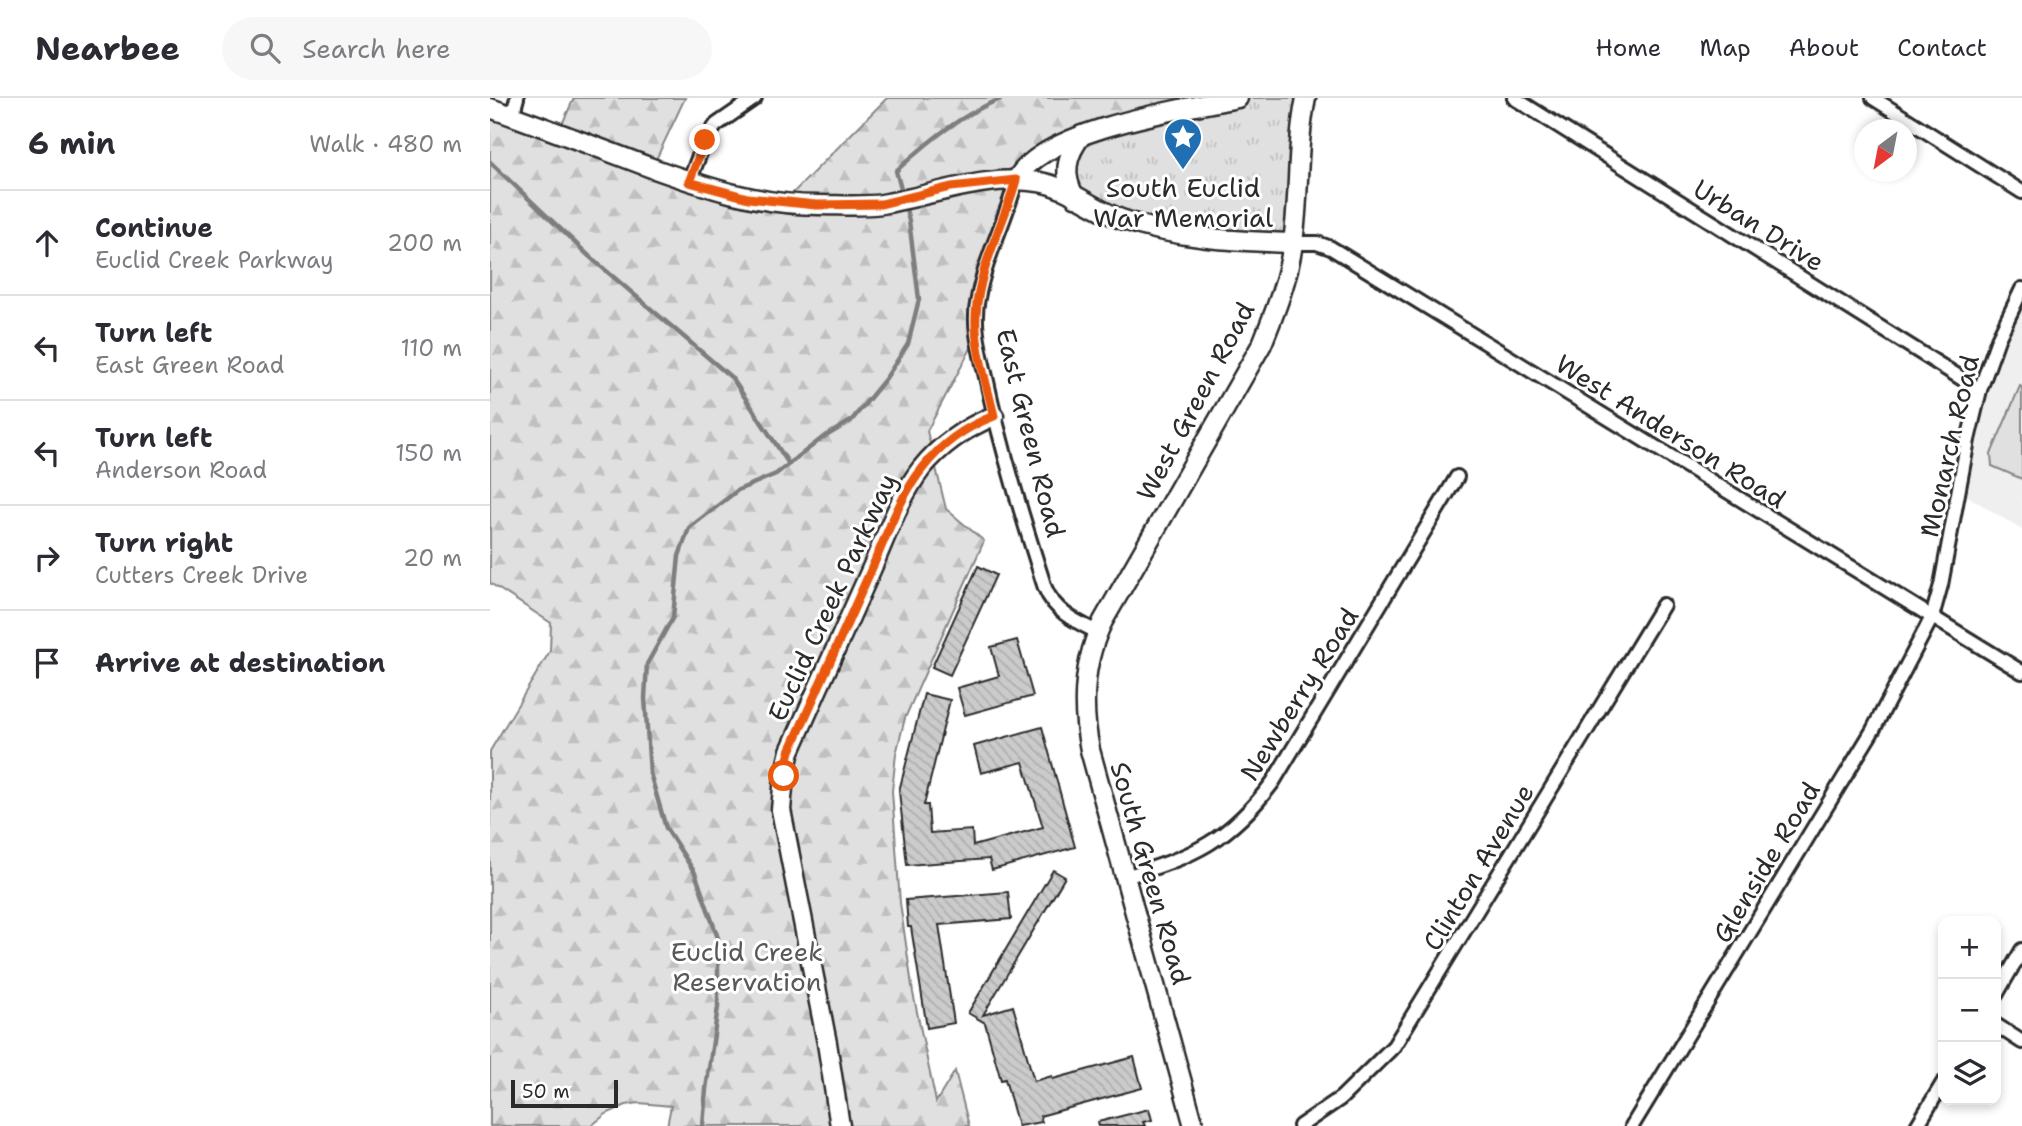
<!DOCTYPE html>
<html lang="en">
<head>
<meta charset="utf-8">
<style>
	:root { --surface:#fff; --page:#f7f7f7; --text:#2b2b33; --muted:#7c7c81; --line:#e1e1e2 }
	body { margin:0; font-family:"Shantell Sans",sans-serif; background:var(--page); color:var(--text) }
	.controls { position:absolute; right:21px; bottom:21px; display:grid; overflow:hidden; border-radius:14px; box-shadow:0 4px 10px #0003 }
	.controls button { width:63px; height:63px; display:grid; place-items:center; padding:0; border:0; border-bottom:2px solid var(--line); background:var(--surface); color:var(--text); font:35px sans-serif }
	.compass { position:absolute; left:1364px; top:21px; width:63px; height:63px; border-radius:50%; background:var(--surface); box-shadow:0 4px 10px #0003; rotate:212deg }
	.scale { position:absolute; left:21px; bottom:18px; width:107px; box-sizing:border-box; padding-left:7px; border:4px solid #2b2b2b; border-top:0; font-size:19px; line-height:24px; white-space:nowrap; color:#2b2b2b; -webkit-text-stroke:5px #fff; paint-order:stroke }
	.stop { position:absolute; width:21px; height:21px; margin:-16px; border:5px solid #ea580c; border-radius:50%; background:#fff }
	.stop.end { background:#ea580c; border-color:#fff; box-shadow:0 2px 7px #0008 }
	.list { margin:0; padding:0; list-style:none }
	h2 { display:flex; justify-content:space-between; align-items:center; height:91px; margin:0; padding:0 28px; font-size:30px }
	h2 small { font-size:23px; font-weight:400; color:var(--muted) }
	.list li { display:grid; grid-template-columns:46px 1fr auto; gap:21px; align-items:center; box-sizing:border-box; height:105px; padding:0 28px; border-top:2px solid var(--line) }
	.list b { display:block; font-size:26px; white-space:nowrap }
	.list p { margin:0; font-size:23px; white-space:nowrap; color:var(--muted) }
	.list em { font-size:23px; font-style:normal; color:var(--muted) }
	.icon { flex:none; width:38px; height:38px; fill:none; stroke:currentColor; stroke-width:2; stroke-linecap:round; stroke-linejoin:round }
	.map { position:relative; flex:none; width:1532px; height:1028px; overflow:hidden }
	header { display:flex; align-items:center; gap:42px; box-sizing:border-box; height:98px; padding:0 35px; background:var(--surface); border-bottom:2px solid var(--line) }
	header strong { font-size:33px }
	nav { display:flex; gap:38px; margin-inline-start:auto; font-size:24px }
	.search { width:490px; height:63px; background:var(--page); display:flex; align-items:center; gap:18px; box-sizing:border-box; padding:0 24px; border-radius:38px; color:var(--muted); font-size:26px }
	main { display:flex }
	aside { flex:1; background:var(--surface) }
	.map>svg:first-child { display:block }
	.built { fill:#efefef }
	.grass { fill:url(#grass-tufts); stroke:#868686; stroke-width:2 }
	.forest { fill:url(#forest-firs); stroke:#868686; stroke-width:2 }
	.pitch { fill:#e0e0e0; stroke:#868686; stroke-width:2 }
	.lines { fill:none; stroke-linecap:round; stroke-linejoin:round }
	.stream { stroke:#7e7e7e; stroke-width:4.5 }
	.building { fill:url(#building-back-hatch); stroke:#2b2b2b; stroke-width:2 }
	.street-casing { stroke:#2b2b2b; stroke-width:18 }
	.secondary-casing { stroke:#2b2b2b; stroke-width:23 }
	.street { stroke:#fff; stroke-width:12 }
	.secondary { stroke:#fff; stroke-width:18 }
	.route { stroke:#ea580c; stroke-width:9 }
	.labels { text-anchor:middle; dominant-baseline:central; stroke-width:6; stroke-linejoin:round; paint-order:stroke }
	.poi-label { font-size:26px; fill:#2b2b2b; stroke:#fff }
	.street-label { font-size:26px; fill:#2b2b2b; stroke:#fff }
	.park-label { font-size:26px; fill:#585858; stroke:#fff }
</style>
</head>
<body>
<header>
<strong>Nearbee</strong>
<div class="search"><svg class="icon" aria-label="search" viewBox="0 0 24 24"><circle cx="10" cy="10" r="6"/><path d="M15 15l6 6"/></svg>Search here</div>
<nav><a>Home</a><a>Map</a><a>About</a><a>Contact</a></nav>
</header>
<main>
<aside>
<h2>6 min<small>Walk · 480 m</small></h2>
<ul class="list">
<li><svg class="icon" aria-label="ahead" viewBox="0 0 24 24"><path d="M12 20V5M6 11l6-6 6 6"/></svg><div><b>Continue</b><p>Euclid Creek Parkway</p></div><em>200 m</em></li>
<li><svg class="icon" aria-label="left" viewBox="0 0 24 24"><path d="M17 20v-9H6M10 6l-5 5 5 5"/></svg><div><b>Turn left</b><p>East Green Road</p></div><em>110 m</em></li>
<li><svg class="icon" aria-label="left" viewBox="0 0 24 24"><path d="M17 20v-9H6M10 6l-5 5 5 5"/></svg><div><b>Turn left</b><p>Anderson Road</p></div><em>150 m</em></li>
<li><svg class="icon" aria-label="right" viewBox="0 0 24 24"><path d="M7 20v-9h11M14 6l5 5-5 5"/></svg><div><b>Turn right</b><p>Cutters Creek Drive</p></div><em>20 m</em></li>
<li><svg class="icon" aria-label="arrive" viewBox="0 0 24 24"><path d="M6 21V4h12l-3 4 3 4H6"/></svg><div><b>Arrive at destination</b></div></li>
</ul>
</aside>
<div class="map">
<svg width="1532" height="1028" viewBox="0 0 1532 1028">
	<defs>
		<pattern id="grass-tufts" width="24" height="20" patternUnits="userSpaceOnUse" patternTransform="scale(1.75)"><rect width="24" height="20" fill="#e0e0e0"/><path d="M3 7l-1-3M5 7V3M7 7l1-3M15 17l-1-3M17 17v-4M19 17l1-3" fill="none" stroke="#c0c0c0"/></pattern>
		<pattern id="forest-firs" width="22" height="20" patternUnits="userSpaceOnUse" patternTransform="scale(1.75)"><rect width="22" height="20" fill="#e0e0e0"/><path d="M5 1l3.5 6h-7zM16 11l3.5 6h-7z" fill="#c0c0c0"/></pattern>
		<pattern id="building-back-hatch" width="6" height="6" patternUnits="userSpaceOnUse" patternTransform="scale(1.75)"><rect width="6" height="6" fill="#cbcbcb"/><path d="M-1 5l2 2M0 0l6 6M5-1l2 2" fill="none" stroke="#aeaeae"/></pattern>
	</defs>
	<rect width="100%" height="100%" fill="#fff"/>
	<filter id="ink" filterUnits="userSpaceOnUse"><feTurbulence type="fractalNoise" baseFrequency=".0143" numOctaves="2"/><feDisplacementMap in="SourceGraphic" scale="14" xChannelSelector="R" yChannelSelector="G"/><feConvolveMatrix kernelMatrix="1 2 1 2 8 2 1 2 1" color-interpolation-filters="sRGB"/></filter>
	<g filter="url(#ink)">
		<path class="built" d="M1532,211V432L1476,397L1495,307L1515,249Z"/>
		<path class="grass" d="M748,0H816L803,145L705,138L594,104L578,67L586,44Z"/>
		<path class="forest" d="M84,0H195L162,70L293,105L397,0H748L631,23L536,68L501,157L487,239L437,333L456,411L494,443L415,620L406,656L402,693L410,805L423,895L446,1004L465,973L479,1028H177L181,1008L149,1005L136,1007L116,1016L101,1028H0V653L60,553L61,525L0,485V10L68,35Z"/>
		<path class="pitch" d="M1530,288L1532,289V381L1502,368L1501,356Z"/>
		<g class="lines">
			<g class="stream">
				<path d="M0,64L100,159L242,280L299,366"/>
				<path d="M413,98L406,73C439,43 471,16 513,0"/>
				<path d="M213,1028L216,991L228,909V840L205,775L176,730L160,675L155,600L157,566L183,519L189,458L199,430L248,392L286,376L331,341L361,323L396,280L418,246L429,201L419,123L415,107"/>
			</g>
		</g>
		<g class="building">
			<path d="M488,468L506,477L460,577L442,569Z"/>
			<path d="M527,542L543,598L475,617L467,590L509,578L501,549Z"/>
			<path d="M434,596L460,602L434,707H438L440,735L482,732L483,748L553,729L533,664L491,675L484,648L552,629L585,749L502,772L499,761L417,767L409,693Z"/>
			<path d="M563,772L575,779L493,917L523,908L544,983L562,978L563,981L644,959L652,990L550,1018L552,1024L528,1028L515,981L511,982L495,925L478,915Z"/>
			<path d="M518,794L521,821L449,827L464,925L437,930L421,829H418L416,802Z"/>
			<path d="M659,1011L662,1022L653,1024L655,1028H609L608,1024Z"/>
		</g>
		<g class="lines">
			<defs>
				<g id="street">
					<path d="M1024,0L1490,292"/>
					<path d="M1383,0L1532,94"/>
					<path d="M22,18L27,0"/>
					<path d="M526,83C516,122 495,160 488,200C482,226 490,253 496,279C511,350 533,421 555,490C565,514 585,523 607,534"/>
					<path d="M199,84L215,42L226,27L265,0"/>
					<path d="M803,145H827L841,150L1532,574"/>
					<path d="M635,779C704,758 739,743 783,684L967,379"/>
					<path d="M1506,897L1532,852"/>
					<path d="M1506,927L1532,944"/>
					<path d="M810,1028L851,1000L904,948L1173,507"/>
					<path d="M1142,1028L1383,632L1442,519L1451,487L1478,342L1490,292L1508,241L1532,191"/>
					<path d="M1427,1028L1453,985"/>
				</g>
				<g id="secondary">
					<path d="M0,10C54,29 106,49 159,69C215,89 268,107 329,107C349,107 372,109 392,106C445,97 495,76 549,84C576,88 604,111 631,121C686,141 745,143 803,145"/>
					<path d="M526,83C549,32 697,10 748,0"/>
					<path d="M585,99C572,77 576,57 592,37"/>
					<path d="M350,1028L337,945L291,712L294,678L300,653C327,593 354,532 381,472C396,439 409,400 431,371C451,346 475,330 504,318"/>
					<path d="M704,1028L600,652C591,608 593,564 613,523L772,246C785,214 799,179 803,144C810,96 806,49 816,0"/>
				</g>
			</defs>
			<use href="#street" class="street-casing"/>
			<use href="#secondary" class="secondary-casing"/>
			<use href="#street" class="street"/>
			<use href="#secondary" class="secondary"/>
		</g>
	</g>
	<g class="lines" filter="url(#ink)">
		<path class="route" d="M215,42L199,84L258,100L326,107L391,106L461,89L526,82C514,126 488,171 486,217C484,248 497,287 504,318C475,329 451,346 432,371C409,400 396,439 381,472C354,532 327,593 300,653L294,678"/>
	</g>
	<defs>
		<symbol id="sight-pin" viewBox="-11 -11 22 30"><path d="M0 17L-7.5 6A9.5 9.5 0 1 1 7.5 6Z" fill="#1f6fb2" stroke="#fff"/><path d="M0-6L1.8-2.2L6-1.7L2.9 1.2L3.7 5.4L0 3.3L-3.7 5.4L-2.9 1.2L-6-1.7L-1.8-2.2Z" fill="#fff"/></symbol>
	</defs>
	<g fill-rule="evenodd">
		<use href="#sight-pin" x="671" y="17" width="44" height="60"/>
	</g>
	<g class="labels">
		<g class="poi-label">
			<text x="693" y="89">South Euclid<tspan x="693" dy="30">War Memorial</tspan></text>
		</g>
		<g class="street-label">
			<text transform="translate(1269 127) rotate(32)">Urban Drive</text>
			<text transform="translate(705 303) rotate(-62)">West Green Road</text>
			<text transform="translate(1181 333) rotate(32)">West Anderson Road</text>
			<text transform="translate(541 335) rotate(76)">East Green Road</text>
			<text transform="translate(1459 348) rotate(-77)">Monarch Road</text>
			<text transform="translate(342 499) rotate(-65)">Euclid Creek Parkway</text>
			<text transform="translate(809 596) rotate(-58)">Newberry Road</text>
			<text transform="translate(1276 764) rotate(-59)">Glenside Road</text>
			<text transform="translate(988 769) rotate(-59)">Clinton Avenue</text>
			<text transform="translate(661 775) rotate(74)">South Green Road</text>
		</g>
		<g class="park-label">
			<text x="257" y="853">Euclid Creek<tspan x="257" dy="30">Reservation</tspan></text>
		</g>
	</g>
</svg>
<div class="controls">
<button>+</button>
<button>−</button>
<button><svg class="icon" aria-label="layers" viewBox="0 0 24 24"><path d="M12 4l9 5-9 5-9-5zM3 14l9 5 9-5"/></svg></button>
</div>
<svg class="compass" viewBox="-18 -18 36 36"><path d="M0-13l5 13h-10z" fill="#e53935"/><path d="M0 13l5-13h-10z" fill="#7c7c81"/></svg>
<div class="scale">50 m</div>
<div class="stop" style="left:294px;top:678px"></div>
<div class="stop end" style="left:215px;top:42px"></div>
</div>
</main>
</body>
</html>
